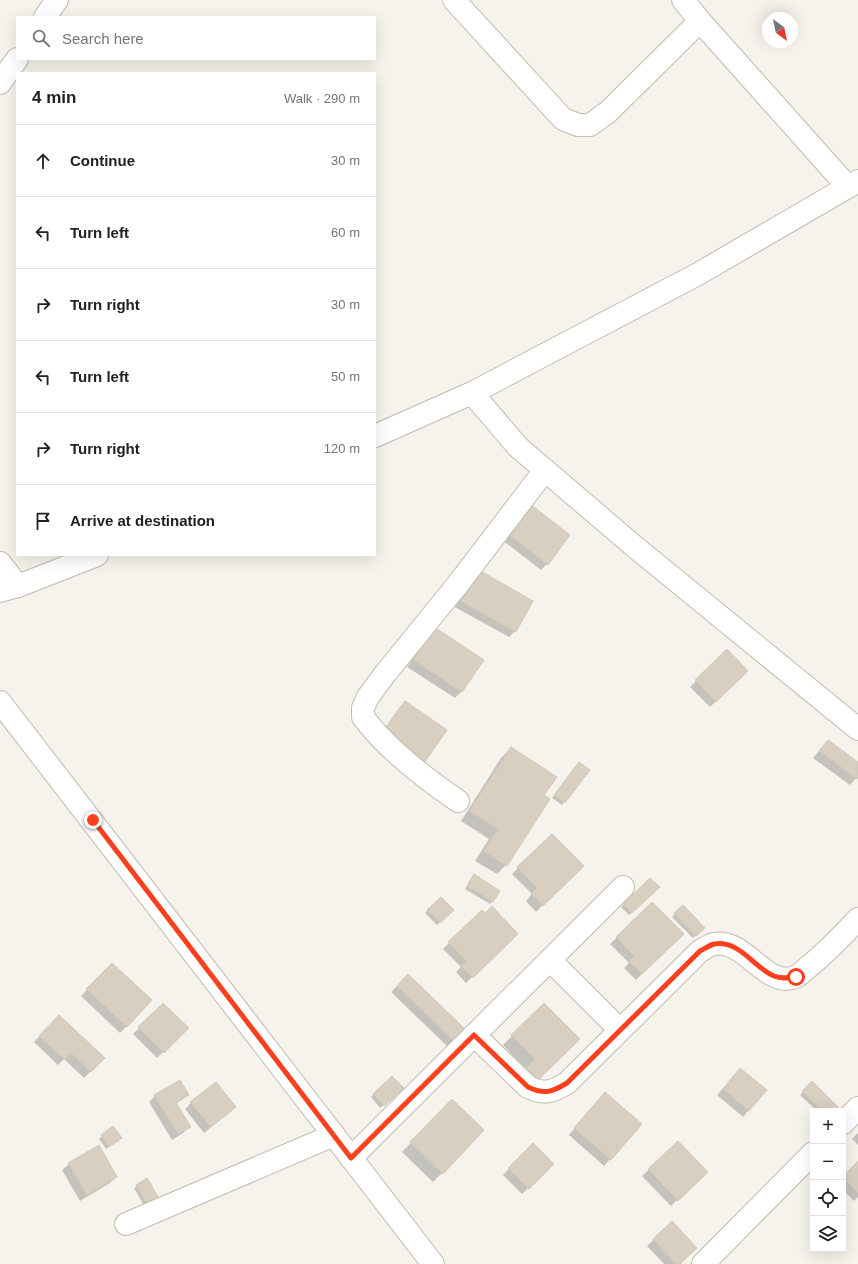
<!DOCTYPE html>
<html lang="en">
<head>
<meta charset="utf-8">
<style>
	:root { --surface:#fff; --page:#f6f6f6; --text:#202124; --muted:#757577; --line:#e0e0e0 }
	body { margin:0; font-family:Helvetica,sans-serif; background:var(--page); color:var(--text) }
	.controls { position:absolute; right:12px; bottom:12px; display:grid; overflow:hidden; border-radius:0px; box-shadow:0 4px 16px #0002 }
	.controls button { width:36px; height:36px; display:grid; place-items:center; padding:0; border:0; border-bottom:1px solid var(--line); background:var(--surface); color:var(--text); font:20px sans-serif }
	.compass { position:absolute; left:762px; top:12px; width:36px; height:36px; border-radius:50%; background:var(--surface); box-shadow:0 4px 16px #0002; rotate:147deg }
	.stop { position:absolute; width:12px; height:12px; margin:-9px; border:3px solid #fc3f1d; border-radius:50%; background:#fff }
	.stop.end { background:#fc3f1d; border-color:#fff; box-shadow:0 1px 4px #0008 }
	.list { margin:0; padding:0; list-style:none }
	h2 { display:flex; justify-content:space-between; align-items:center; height:52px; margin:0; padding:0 16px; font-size:17px }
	h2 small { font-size:13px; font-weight:400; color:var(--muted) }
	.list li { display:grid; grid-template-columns:26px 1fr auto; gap:12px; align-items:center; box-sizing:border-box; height:72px; padding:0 16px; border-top:1px solid var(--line) }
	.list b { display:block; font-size:15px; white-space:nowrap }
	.list em { font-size:13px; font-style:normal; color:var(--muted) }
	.icon { flex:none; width:22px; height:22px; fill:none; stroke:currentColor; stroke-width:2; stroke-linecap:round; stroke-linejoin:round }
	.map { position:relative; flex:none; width:858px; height:1264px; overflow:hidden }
	.search { position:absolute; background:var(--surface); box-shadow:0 4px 16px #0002; left:16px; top:16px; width:360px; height:44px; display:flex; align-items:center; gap:10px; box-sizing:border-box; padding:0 14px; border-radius:0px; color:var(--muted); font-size:15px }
	.panel { position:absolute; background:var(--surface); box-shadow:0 4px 16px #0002; left:16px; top:72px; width:360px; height:484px; border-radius:0px }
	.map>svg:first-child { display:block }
	.shadow { fill:#0003 }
	.building { fill:#d8cfc1; stroke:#d3c7b4 }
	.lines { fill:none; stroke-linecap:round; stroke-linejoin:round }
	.minor-casing { stroke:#c2bbae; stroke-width:24 }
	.minor { stroke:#fff; stroke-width:22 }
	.route { stroke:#fc3f1d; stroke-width:5 }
</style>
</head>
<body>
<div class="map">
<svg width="858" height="1264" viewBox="0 0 858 1264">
	<rect width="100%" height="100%" fill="#f6f3ec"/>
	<g class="shadow">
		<path d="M524,512L547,564L541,570L502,540Z"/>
		<path d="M471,576L515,631L509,637L453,606Z"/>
		<path d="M428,635L482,660L461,692L455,698L407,667Z"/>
		<path d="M727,650L747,671L710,707L690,687Z"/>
		<path d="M405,702L377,740L399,708Z"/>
		<path d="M828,741L858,763V776L850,785L813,758Z"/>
		<path d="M511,748L543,796L506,865L497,874L475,861L489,839L461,821L501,758Z"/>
		<path d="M576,766L564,802L562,805L552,798Z"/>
		<path d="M552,835L582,866L536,912L526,901L532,894L512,874Z"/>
		<path d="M474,876L492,902L490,904L465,889Z"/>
		<path d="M650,879L658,887L629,915L621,907Z"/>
		<path d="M440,898L452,910L437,925L425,913Z"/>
		<path d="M652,903L682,934L636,980L624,968L629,963L610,944Z"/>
		<path d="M683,906L704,928L693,938L672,917Z"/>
		<path d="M482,911L517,934L466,983L456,972L461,967L443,949Z"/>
		<path d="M112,964L151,1001L120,1033L81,996Z"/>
		<path d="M408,975L464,1029L447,1046L391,992Z"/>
		<path d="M163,1004L187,1028L157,1058L133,1034Z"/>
		<path d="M544,1004L578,1039L526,1069L503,1045Z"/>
		<path d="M59,1016L104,1058L84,1078L64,1059L58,1065L34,1042Z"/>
		<path d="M740,1069L749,1110L743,1117L717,1095Z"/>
		<path d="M392,1077L400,1091L380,1108L371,1097Z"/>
		<path d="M812,1083L833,1111H817L800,1095Z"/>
		<path d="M188,1094L176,1104L189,1127L183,1133L172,1140L149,1102L155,1096Z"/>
		<path d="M599,1100L641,1124L604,1166L569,1135Z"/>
		<path d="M191,1103L228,1113L204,1133L185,1109Z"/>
		<path d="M443,1110L442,1173L433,1182L402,1152Z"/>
		<path d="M113,1127L118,1141L106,1149L99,1139Z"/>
		<path d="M858,1133V1145L852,1139Z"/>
		<path d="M678,1142L700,1178L671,1206L642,1176Z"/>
		<path d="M533,1144L553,1164L522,1194L503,1175Z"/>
		<path d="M99,1147L116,1177L110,1183L80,1201L62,1170L69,1164Z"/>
		<path d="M858,1162V1197L854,1201L843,1190V1177Z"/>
		<path d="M147,1179V1211L134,1188Z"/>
		<path d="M671,1223L680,1264H664L647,1246Z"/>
	</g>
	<g class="building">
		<path d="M530,504L570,535L548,565L508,534Z"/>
		<path d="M477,569L533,601L516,632L459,600Z"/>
		<path d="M434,627L484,660L462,692L413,660Z"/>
		<path d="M727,649L748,671L716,702L695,680Z"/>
		<path d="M405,701L447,730L424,763L382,733Z"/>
		<path d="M828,740L858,762V777L857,779L819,751Z"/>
		<path d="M511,747L557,777L544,795L550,799L507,866L483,851L498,829L469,811Z"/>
		<path d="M579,762L590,770L565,803L554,795Z"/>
		<path d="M552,834L584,866L543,906L531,894L537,888L517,867Z"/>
		<path d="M474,874L500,891L493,902L467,886Z"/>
		<path d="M650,878L660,887L632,913L623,904Z"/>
		<path d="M441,897L454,910L440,923L427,910Z"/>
		<path d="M652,902L684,934L642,974L629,961L634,956L616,937Z"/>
		<path d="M683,905L705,928L696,936L674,913Z"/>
		<path d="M492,906L518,934L473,978L461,966L466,961L448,942L482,910L485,913Z"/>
		<path d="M112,963L152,1000L127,1027L86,989Z"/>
		<path d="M408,974L465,1029L454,1041L397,986Z"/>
		<path d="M163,1003L189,1028L164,1053L138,1027Z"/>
		<path d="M544,1003L580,1039L533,1085L521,1072L535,1059L511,1035Z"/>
		<path d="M59,1015L105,1058L91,1072L71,1053L65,1060L39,1036Z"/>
		<path d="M740,1068L767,1090L749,1111L723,1089Z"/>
		<path d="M392,1076L404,1088L384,1106L373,1094Z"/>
		<path d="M180,1080L189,1095L176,1103L191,1127L178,1134L154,1095Z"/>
		<path d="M812,1081L838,1107L835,1111H822L802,1091Z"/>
		<path d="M216,1082L236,1107L211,1127L190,1102Z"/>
		<path d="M605,1092L642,1124L611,1160L574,1128Z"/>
		<path d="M452,1099L484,1130L443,1174L410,1142Z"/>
		<path d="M113,1126L122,1138L109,1147L101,1135Z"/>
		<path d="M678,1141L708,1172L678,1201L648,1169Z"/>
		<path d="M533,1143L554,1164L529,1189L508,1168Z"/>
		<path d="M99,1145L117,1177L87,1195L68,1163Z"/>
		<path d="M858,1161V1193L843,1178V1176Z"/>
		<path d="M147,1178L161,1202L150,1209L136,1185Z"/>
		<path d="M672,1221L697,1248L680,1264H676L653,1239Z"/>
	</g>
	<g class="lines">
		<defs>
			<g id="minor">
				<path d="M454,0L563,119L578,125H590L608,112L700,21"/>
				<path d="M683,0L700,21L848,187"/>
				<path d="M45,17L57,0"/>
				<path d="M0,83L17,59"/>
				<path d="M472,393L518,447L635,547L858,729"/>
				<path d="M375,436L472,393L698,274L858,181"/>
				<path d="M0,563L18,586"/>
				<path d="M0,591L18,586L97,555"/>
				<path d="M0,702L433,1264"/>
				<path d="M458,801C426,779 386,748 363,717V708L368,697L385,674L458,584L545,470"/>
				<path d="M550,960L620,1030"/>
				<path d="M474,1035L528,1087C545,1095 552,1092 567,1083L700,951C704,949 709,945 714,944C745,938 766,989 795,977C800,975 804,971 807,968C826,953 842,936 858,919"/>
				<path d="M843,1123L858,1108"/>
				<path d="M351,1158L623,887"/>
				<path d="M126,1224L334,1135"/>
				<path d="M703,1264L813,1153"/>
			</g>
		</defs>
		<use href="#minor" class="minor-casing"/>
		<use href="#minor" class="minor"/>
	</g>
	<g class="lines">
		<path class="route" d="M93,820L351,1158L474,1035L528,1087C545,1095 552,1092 567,1083L700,951C704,949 710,945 714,944C740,940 753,967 774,976C781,979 788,978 796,977"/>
	</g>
</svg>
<div class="controls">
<button>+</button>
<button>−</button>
<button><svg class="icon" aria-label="locate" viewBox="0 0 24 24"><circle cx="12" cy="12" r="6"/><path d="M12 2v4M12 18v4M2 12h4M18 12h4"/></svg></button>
<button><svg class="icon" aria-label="layers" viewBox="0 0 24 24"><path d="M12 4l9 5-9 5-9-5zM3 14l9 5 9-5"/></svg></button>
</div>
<svg class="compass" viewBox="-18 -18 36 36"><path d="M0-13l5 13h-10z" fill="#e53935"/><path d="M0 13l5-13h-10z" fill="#757577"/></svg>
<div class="stop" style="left:796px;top:977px"></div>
<div class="stop end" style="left:93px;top:820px"></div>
<div class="search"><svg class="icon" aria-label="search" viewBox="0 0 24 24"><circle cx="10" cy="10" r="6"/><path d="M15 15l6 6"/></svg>Search here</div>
<section class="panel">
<h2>4 min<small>Walk · 290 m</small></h2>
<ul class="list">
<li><svg class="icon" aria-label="ahead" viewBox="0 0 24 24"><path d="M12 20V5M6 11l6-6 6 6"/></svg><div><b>Continue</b></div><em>30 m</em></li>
<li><svg class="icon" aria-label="left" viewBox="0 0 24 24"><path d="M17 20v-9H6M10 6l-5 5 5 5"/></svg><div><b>Turn left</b></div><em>60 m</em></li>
<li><svg class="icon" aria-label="right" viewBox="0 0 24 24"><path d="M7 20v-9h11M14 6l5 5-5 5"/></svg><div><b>Turn right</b></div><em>30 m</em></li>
<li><svg class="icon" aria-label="left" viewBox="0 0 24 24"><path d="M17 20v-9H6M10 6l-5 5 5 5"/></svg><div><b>Turn left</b></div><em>50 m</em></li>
<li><svg class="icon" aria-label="right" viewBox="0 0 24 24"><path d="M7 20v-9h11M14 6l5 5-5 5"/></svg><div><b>Turn right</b></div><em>120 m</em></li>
<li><svg class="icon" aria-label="arrive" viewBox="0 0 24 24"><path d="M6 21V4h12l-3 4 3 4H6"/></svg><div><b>Arrive at destination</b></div></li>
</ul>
</section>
</div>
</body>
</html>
